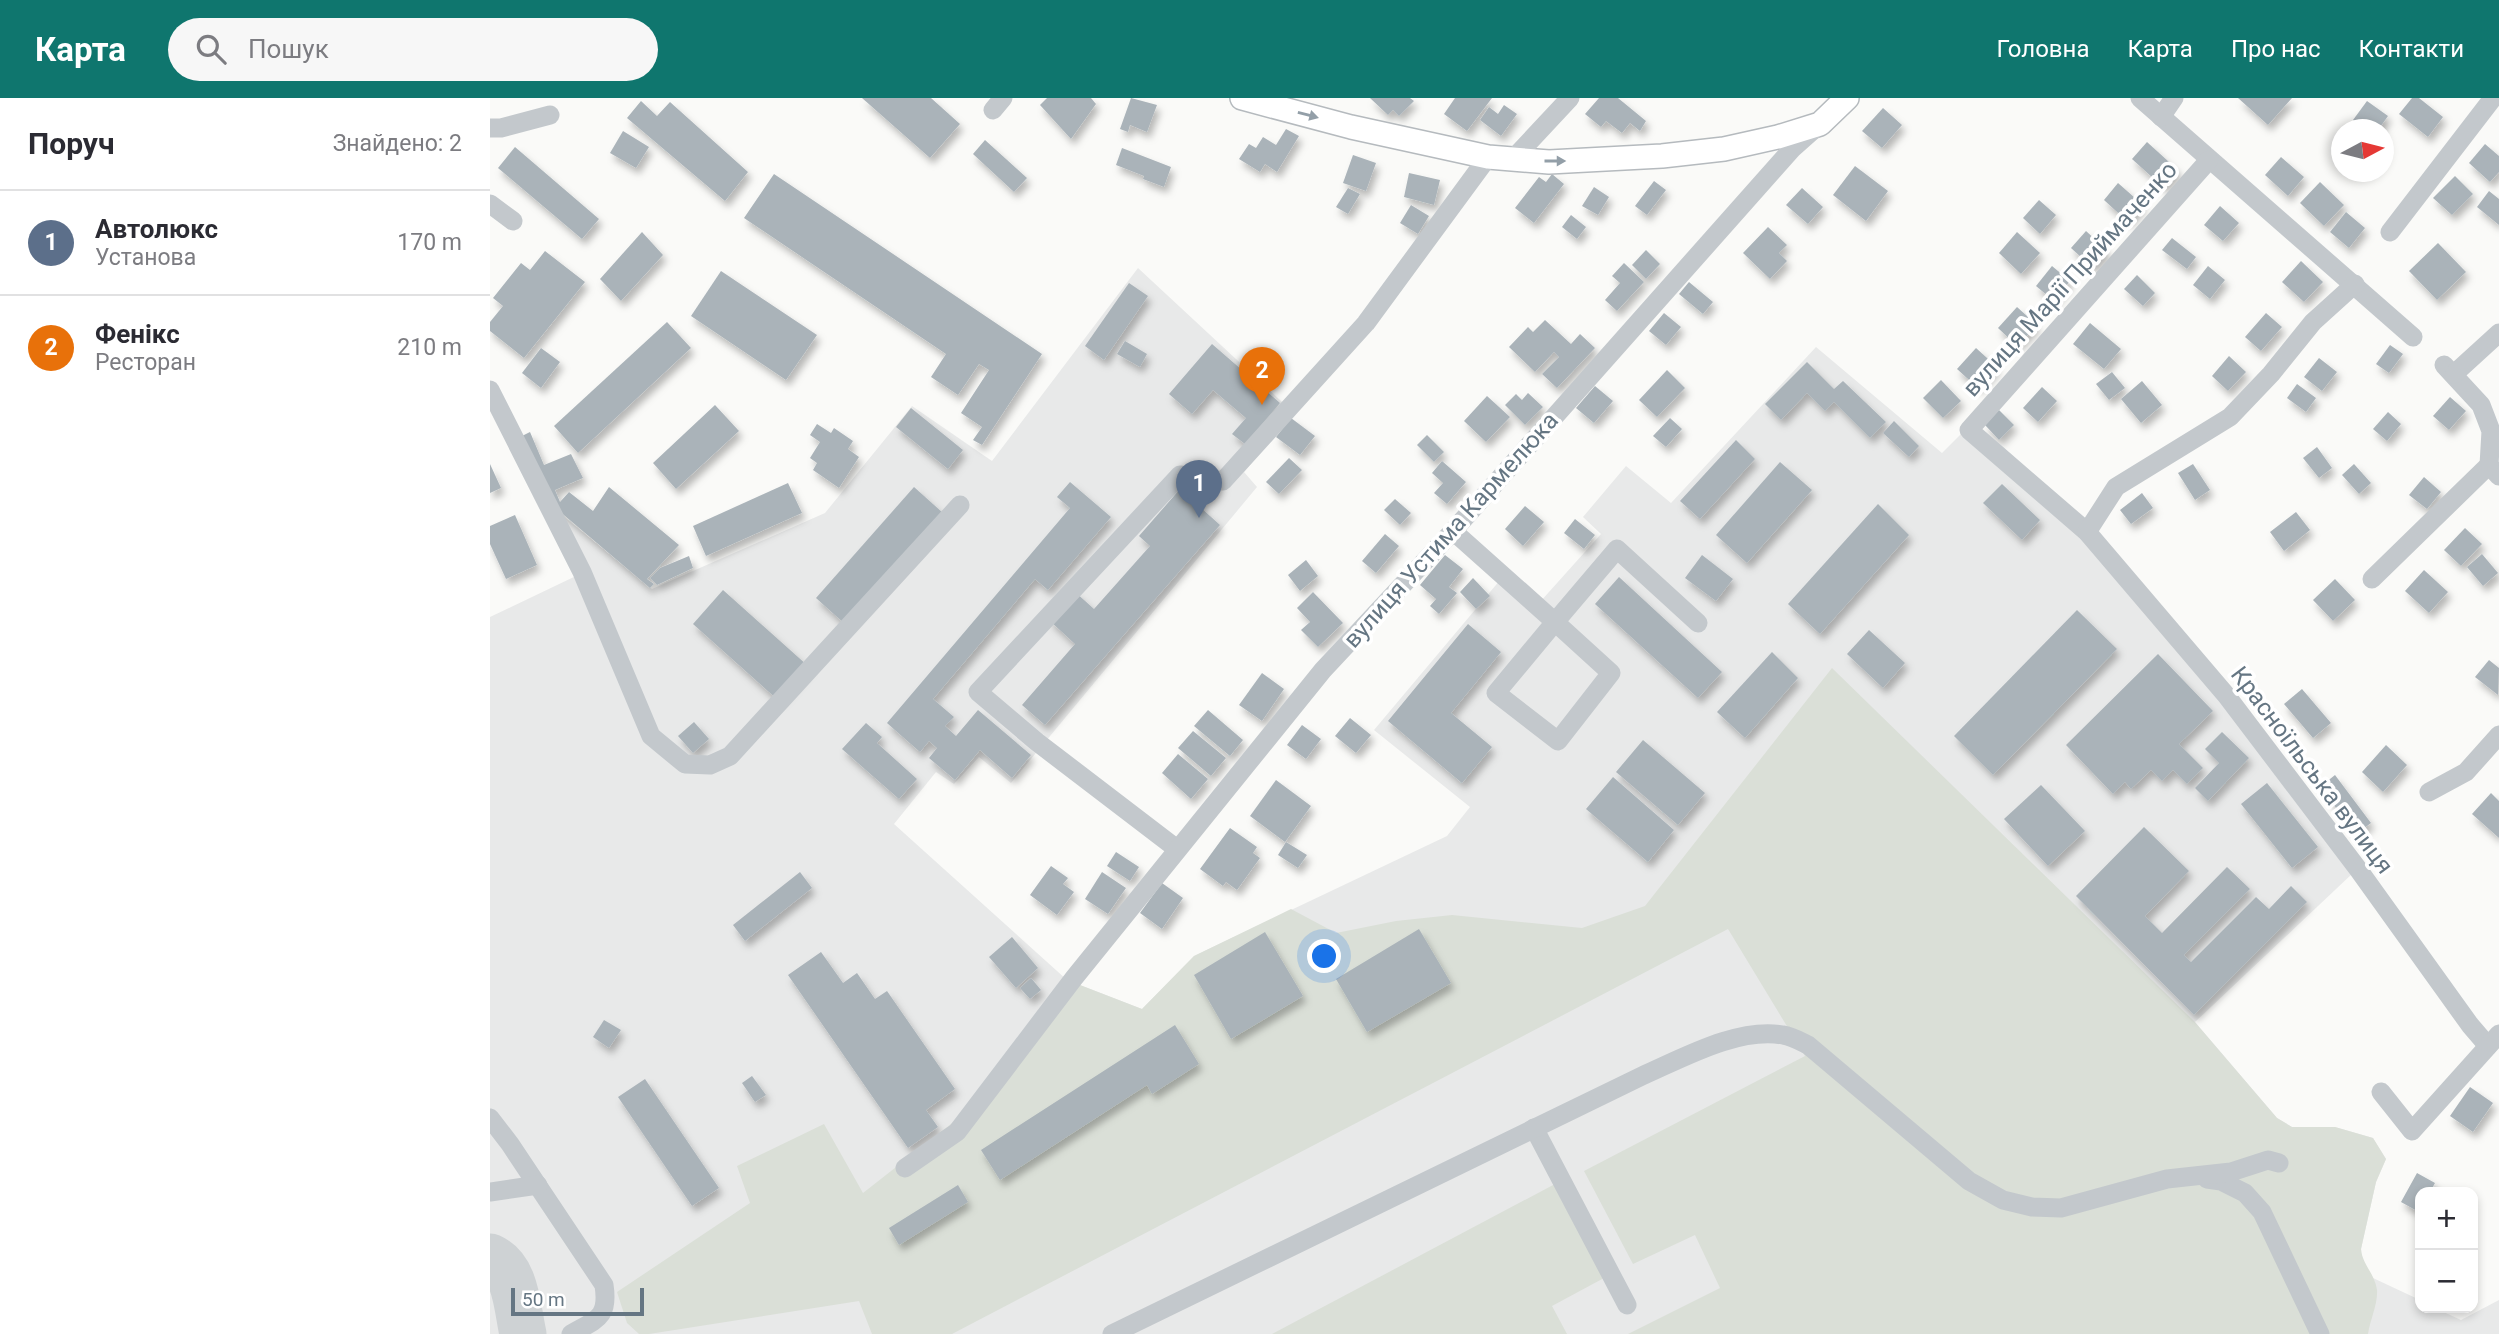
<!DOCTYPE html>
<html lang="uk">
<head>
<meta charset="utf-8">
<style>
	:root { --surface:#fff; --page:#f7f7f7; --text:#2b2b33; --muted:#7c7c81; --line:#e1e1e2; --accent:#0f766e }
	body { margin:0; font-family:Roboto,sans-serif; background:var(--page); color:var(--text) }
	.controls { position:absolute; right:21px; bottom:21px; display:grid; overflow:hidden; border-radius:14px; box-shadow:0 4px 10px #0003 }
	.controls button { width:63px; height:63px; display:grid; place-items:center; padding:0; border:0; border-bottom:2px solid var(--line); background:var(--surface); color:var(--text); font:35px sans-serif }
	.compass { position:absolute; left:1841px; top:21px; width:63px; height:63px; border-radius:50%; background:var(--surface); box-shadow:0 4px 10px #0003; rotate:83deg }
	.scale { position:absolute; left:21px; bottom:18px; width:133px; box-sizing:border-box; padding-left:7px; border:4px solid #657683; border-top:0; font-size:19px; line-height:24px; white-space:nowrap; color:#657683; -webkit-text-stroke:5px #fff; paint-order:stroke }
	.you { position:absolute; left:835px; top:859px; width:24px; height:24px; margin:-18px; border:5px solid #fff; border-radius:50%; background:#1a73e8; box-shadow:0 0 0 10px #1a73e833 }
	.badge { display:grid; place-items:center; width:46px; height:46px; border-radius:50%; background:var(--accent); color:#fff; font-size:23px; font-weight:700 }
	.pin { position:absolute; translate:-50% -58px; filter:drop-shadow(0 2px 4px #0008) }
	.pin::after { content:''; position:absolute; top:37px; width:24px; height:21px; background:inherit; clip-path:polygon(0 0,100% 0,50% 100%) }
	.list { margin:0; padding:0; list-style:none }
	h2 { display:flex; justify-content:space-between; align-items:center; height:91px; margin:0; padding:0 28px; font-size:30px }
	h2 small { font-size:23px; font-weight:400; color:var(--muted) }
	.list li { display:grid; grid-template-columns:46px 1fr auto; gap:21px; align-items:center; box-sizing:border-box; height:105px; padding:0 28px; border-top:2px solid var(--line) }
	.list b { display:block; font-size:26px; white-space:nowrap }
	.list p { margin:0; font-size:23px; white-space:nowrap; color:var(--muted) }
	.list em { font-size:23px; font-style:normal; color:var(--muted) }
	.icon { flex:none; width:38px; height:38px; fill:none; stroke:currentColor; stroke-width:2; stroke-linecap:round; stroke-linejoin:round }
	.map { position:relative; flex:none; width:2009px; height:1236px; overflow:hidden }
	header { display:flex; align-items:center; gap:42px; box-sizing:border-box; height:98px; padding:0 35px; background:var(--accent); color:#fff }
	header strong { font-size:33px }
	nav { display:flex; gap:38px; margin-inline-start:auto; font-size:24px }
	.search { width:490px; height:63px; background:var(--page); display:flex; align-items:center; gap:18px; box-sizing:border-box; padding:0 24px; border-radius:38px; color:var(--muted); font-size:26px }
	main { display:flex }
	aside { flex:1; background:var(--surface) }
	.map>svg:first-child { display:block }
	.built { fill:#e8e9e9 }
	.green { fill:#dadfd7 }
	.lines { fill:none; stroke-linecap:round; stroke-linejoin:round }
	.taxiway { stroke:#ced2d4; stroke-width:47 }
	.building { fill:#aab3b9; filter:url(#shadow) }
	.major-casing { stroke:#b5babe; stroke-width:26 }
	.minor { stroke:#c3c8cc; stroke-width:19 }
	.major { stroke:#fff; stroke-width:23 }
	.oneway { fill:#939fa8 }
	.labels { text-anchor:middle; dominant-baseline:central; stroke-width:7; stroke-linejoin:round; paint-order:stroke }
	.street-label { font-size:24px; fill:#657683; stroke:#fff }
</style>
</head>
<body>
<header>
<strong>Карта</strong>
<div class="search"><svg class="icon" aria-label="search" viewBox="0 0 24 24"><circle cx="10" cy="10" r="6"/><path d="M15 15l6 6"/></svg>Пошук</div>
<nav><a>Головна</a><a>Карта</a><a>Про нас</a><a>Контакти</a></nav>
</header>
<main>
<aside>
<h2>Поруч<small>Знайдено: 2</small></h2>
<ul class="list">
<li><span class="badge" style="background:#5c6f8a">1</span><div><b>Автолюкс</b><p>Установа</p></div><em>170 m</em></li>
<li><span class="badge" style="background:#e8710a">2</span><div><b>Фенікс</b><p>Ресторан</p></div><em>210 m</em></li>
</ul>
</aside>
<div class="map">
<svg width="2009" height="1236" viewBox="0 0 2009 1236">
	<defs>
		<filter id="shadow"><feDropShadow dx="3.5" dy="6" stdDeviation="3.5" flood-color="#0004"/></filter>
	</defs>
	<rect width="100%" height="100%" fill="#fafaf8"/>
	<path class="built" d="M648,170L804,315L754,374L767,389L521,685L489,659L464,686L446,674L404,726L577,882L652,911L704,858L957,738L980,709L884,632L1016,475L1050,504L1111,436L1093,419L1136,368L1181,405L1326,249L1452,355L1473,334L1594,441L1732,603L1863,775L1705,924L1787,1020L1802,1029H1845L1883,1040L1896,1061L1886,1084L1871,1151L1872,1161L1883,1180L1930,1202V1210H1945L1971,1222L2009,1202V1236H0V519L88,477L67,413L162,491L335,415L422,308L502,363Z"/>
	<g class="green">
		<path d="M1342,570L1704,923L1787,1020L1802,1029H1845L1883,1040L1896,1061L1886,1084L1871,1151C1872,1166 1885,1176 1887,1192C1888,1206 1880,1222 1878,1236H1138L1230,1190L1205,1137L1143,1166L1094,1073L1315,958L1238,831L462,1236H382L369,1203L159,1236H149L137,1225L127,1194L260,1105L247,1068L334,1026L373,1095L475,1015L577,882L652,911L704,858L801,811L846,835L906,823L962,817L1092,830L1155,808Z"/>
		<path d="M1065,1086L1114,1180L1062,1208L1077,1236H782Z"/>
	</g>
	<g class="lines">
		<path class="taxiway" d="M0,1159C27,1171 27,1210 33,1236"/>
	</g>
	<g class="building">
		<path d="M372,0H441L470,26L440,60Z"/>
		<path d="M557,0H601L606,6L581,41L550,7Z"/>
		<path d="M641,0L667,7L657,34L640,27L638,34L630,31Z"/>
		<path d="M880,0H920L924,3L909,18L903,12L898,17Z"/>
		<path d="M965,0H1002L977,33L954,16Z"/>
		<path d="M1109,0H1128L1156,23L1150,33L1140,25L1132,35L1116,23L1111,29L1095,16Z"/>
		<path d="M1748,0H1802L1778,27Z"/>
		<path d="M1922,0H1929L1953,19L1938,39L1909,16Z"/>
		<path d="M151,3L167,18L180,4L258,74L235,103L137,20Z"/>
		<path d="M1877,3L1898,18L1888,32H1875L1863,22Z"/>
		<path d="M1014,7L1027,16L1011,38L990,22L999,9L1008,16Z"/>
		<path d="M1393,10L1412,27L1392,50L1372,33Z"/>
		<path d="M796,31L809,38L787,74L775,66L770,74L749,61L759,46L766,50L773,39L786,47Z"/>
		<path d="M133,33L159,49L146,70L120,55Z"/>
		<path d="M495,42L537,80L524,94L483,56Z"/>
		<path d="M1657,44L1689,73L1674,90L1642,61Z"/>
		<path d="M1995,46L2009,58V74L2000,84L1979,65Z"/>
		<path d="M25,49L109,121L92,141L8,70Z"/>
		<path d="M632,50L681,69L674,89L653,81L654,78L626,67Z"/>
		<path d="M863,57L886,65L876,93L853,85Z"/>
		<path d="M1791,59L1814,79L1798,98L1775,77Z"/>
		<path d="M1365,68L1398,93L1376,123L1343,97Z"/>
		<path d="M919,75L950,82L944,107L914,99Z"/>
		<path d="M284,76L552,256L492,347L483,342L492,329L471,315L499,272L489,266L468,297L441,279L456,256L254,120Z"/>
		<path d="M1062,76L1074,86L1044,125L1025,110L1049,79L1056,84Z"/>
		<path d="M1965,78L1983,96L1962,117L1943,100Z"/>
		<path d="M1164,83L1176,92L1157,117L1145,108Z"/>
		<path d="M1830,84L1854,107L1834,128L1810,105Z"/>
		<path d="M1628,85L1653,107L1638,124L1614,102Z"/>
		<path d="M1104,89L1119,99L1108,117L1092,108Z"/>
		<path d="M858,90L870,96L858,116L846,109Z"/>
		<path d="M1312,90L1333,109L1318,126L1296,107Z"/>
		<path d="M1999,93L2009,101V127L1987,109Z"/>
		<path d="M1549,102L1566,117L1550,136L1533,120Z"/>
		<path d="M921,107L939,118L928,136L910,125Z"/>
		<path d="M1730,108L1749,125L1733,143L1714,127Z"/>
		<path d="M1856,114L1875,130L1859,150L1840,134Z"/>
		<path d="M1081,117L1096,129L1087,141L1072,129Z"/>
		<path d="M1278,129L1297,147L1289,155L1297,163L1280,181L1253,155Z"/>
		<path d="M1596,133L1618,153L1603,170L1581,150Z"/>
		<path d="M152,134L173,157L131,203L110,181Z"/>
		<path d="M1527,134L1550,155L1531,176L1509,155Z"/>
		<path d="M1682,140L1706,159L1697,171L1672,152Z"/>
		<path d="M1948,145L1976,174L1947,202L1919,173Z"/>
		<path d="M1156,152L1170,166L1156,181L1142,167Z"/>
		<path d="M55,153L95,184L34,260L0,233V224L13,208L3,200L31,165L40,172Z"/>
		<path d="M1811,163L1833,184L1814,204L1792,184Z"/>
		<path d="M1134,165L1154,184L1127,213L1115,202L1130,185L1122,178Z"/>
		<path d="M1562,168L1580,183L1564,203L1546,188Z"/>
		<path d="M1718,168L1735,182L1720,201L1703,187Z"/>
		<path d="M231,173L327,237L296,282L201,218Z"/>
		<path d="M1647,177L1665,195L1653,208L1634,191Z"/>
		<path d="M1199,184L1223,204L1213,216L1189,196Z"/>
		<path d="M639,185L658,198L614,262L595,248Z"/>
		<path d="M1527,209L1547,227L1527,248L1508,230Z"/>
		<path d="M1174,215L1191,229L1176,247L1159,233Z"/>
		<path d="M1776,215L1792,229L1771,253L1755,239Z"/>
		<path d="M1055,222L1081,246L1090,236L1105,250L1067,290L1052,276L1069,259L1064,254L1045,274L1019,249L1038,229L1043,234Z"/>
		<path d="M177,224L201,250L88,355L64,328Z"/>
		<path d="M1600,225L1631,251L1614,271L1583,246Z"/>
		<path d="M635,243L657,256L650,269L627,256Z"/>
		<path d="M722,246L790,305L755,346L742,336L756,320L723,292L702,316L679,296Z"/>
		<path d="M1900,247L1913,256L1899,275L1886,266Z"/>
		<path d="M51,250L70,264L51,290L32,275Z"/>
		<path d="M1486,250L1507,269L1488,290L1467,271Z"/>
		<path d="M1739,258L1756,274L1738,293L1722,278Z"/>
		<path d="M1829,260L1847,274L1832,293L1814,279Z"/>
		<path d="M1317,264L1344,291L1353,283L1396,324L1380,340L1344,304L1335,313L1317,295L1291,322L1275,306Z"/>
		<path d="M1177,272L1195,290L1167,319L1149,302Z"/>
		<path d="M1622,274L1635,290L1619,302L1606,286Z"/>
		<path d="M1451,282L1471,303L1453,320L1433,300Z"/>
		<path d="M1652,283L1672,307L1651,325L1631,301Z"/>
		<path d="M1807,286L1826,300L1816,314L1797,300Z"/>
		<path d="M1105,288L1123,303L1104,325L1086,310Z"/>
		<path d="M1552,289L1567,303L1548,324L1533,310Z"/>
		<path d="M1038,295L1053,309L1035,327L1015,307L1026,296L1032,302Z"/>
		<path d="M997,298L1020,319L996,344L974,323Z"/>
		<path d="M1960,299L1976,313L1959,332L1943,318Z"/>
		<path d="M225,307L249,333L186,391L163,365Z"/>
		<path d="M421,310L473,352L458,371L406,329Z"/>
		<path d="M1509,312L1524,327L1509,342L1495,327Z"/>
		<path d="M1898,314L1911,326L1897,343L1883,331Z"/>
		<path d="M801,320L825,338L810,357L786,339Z"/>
		<path d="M1180,320L1192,331L1176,349L1163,338Z"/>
		<path d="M1404,323L1429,348L1419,359L1393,335Z"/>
		<path d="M327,326L341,335L344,330L363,343L358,351L369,359L349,390L323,372L327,365L320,360L330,344L320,337Z"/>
		<path d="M40,334L54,367L81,356L93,380L65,392L70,404L79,394L103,413L119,389L189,447L157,481L164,486L160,490L68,412L32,338Z"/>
		<path d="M937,337L954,354L944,364L927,347Z"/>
		<path d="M1246,342L1265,361L1210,421L1190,403Z"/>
		<path d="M1827,349L1842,370L1829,380L1813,360Z"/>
		<path d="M799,360L812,372L789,396L776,384Z"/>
		<path d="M952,363L976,384L957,406L944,395L953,385L942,375Z"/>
		<path d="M1290,364L1322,392L1257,465L1226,437Z"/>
		<path d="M0,366L11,390L0,395Z"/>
		<path d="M1703,366L1720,392L1705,402L1688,375Z"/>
		<path d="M1864,366L1881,385L1869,396L1852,377Z"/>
		<path d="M1934,379L1951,394L1937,411L1919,397Z"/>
		<path d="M580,384L621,419L558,492L545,481L443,601L464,619L455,628L466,638L488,612L541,657L522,680L490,652L465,682L439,660L447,650L439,643L430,654L397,625L580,410L567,399Z"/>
		<path d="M298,385L312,415L216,458L203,428Z"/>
		<path d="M1512,386L1550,422L1532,442L1493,405Z"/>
		<path d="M424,389L453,415L355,526L326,500Z"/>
		<path d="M690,391L730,427L555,627L532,607L585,546L559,522L584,493L604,511L660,448L649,438Z"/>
		<path d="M1652,395L1663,410L1641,426L1630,412Z"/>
		<path d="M905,401L921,415L910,427L894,412Z"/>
		<path d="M1388,406L1419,437L1330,536L1298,506Z"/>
		<path d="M1035,408L1054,424L1033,448L1015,431Z"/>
		<path d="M1806,414L1820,432L1794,453L1780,434Z"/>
		<path d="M25,417L47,467L16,481L0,446V428Z"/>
		<path d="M1085,421L1105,437L1094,451L1074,435Z"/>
		<path d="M1975,430L1992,446L1971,468L1954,452Z"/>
		<path d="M895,436L909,448L886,475L872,463Z"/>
		<path d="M1992,456L2008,475L1993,488L1977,469Z"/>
		<path d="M955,457L973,471L959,489L967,495L949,516L940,508L946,501L930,487Z"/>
		<path d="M1212,457L1243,481L1226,503L1195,480Z"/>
		<path d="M199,458L203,470L167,487L160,480L170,470Z"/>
		<path d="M816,462L828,478L810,493L798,477Z"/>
		<path d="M1934,472L1958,494L1939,515L1915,493Z"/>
		<path d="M1129,479L1232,574L1208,600L1105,506Z"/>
		<path d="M983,480L1000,498L986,511L970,494Z"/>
		<path d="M1845,481L1865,502L1843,523L1823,502Z"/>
		<path d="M233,492L318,568L288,602L203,526Z"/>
		<path d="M823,494L853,525L828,549L811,532L820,524L807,510Z"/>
		<path d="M1587,512L1627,551L1503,677L1464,638Z"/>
		<path d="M978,526L1011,554L961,615L1002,649L972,685L898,623Z"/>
		<path d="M1379,532L1415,565L1393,590L1357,556Z"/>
		<path d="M1282,554L1308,580L1255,640L1227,614Z"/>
		<path d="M1668,556L1723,613L1689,646L1713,670L1697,686L1683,672L1672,683L1661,672L1641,691L1635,684L1623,696L1576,647Z"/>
		<path d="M1999,562L2009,570L2008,597L1985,579Z"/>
		<path d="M772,575L794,591L772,623L749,607Z"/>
		<path d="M1812,591L1841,625L1823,640L1794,606Z"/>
		<path d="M718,612L753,642L740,658L704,628Z"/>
		<path d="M860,620L881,637L866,655L845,638Z"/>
		<path d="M204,624L219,641L203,655L188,638Z"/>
		<path d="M376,625L392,639L387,645L427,681L409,701L352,651Z"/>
		<path d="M812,627L831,641L816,661L797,647Z"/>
		<path d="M703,633L736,660L721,678L688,650Z"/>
		<path d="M1732,634L1759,660L1718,703L1705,690L1729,665L1715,651Z"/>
		<path d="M1153,642L1215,695L1188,727L1126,674Z"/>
		<path d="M1896,647L1917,667L1893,694L1872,674Z"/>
		<path d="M688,656L718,681L701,701L672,675Z"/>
		<path d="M1845,677L1881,725L1866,736L1830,689Z"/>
		<path d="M1123,679L1184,732L1158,764L1096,711Z"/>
		<path d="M786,682L821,708L795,744L760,718Z"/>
		<path d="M1777,685L1828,749L1802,770L1751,706Z"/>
		<path d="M1551,687L1595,733L1558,768L1514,721Z"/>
		<path d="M2001,695L2009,703V740L1982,716Z"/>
		<path d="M1654,729L1699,773L1655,818L1672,835L1737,769L1760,791L1694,857L1701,864L1766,799L1779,811L1801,788L1817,804L1704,917L1586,798Z"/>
		<path d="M740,730L767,749L763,755L770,760L747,792L736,784L733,788L710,771Z"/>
		<path d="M796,744L817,757L808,770L788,757Z"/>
		<path d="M626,754L649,769L640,783L617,768Z"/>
		<path d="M561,768L578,780L573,786L584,794L567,817L540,797Z"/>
		<path d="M310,774L322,790L255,843L243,827Z"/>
		<path d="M612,774L636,790L618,816L595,801Z"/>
		<path d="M672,785L693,800L672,831L650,815Z"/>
		<path d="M929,831L961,885L877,934L846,881Z"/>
		<path d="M775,834L813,898L741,941L704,877Z"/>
		<path d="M522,839L548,870L526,890L499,859Z"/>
		<path d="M331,854L353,885L367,875L385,901L397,893L465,991L436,1012L448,1029L418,1050L298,877Z"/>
		<path d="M541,880L551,892L540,901L530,890Z"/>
		<path d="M114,922L131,932L119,950L103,939Z"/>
		<path d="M685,927L709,966L662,996L657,987L510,1082L491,1052Z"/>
		<path d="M262,978L276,997L265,1004L252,985Z"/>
		<path d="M155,981L229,1090L202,1108L128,999Z"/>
		<path d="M1980,989L2003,1005L1983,1034L1960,1018Z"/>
		<path d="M1927,1075L1945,1085L1940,1094H1930L1929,1114L1911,1104Z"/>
		<path d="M468,1087L478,1104L409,1147L399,1130Z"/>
	</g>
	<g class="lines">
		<defs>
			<path id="major" d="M752,0L861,29L998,59L1059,64L1172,58L1234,51L1288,39L1330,26L1357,0"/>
		</defs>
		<use href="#major" class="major-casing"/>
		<g class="minor">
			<path d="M1650,0L1923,239"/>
			<path d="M503,12L513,0"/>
			<path d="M1671,19L1684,0"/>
			<path d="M0,30H11L60,17"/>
			<path d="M1023,61L1080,0"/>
			<path d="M1719,62L1479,332L1597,434L1736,597L1868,771L1980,927L1998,948"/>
			<path d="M0,106L23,123"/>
			<path d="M1900,134L2003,0"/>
			<path d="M1954,267L1991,307L2001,333L1999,367L2009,378"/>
			<path d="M1964,276L2009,235"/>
			<path d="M0,292L92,474L161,638L195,666L220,667L240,658L470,407"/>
			<path d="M963,433L1065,524L1006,595L1068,643L1121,575L1065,524L1127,451L1208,525"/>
			<path d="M1597,434L1626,389L1740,319L1781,276L1823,224L1865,186"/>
			<path d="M1882,481L1999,367"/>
			<path d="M1939,694L1976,674L2009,637"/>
			<path d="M687,751L547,644L488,594L690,377L733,383L876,225L998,59"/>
			<path d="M1891,994L1922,1033L2009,936"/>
			<path d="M0,1020L20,1046L114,1187C119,1220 107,1221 81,1236"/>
			<path d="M1044,1030L1137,1207"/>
			<path d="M415,1070L467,1034L584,880L833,572L963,433L1302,51L1329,27"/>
			<path d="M1717,1081L1731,1083L1755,1095L1772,1114L1830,1236"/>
			<path d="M0,1094L48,1087"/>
			<path d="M622,1236L1154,977C1193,960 1248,929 1293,937C1301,938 1310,943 1318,947L1479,1083L1513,1102L1542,1109L1571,1110L1677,1081L1741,1074L1778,1062L1789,1065"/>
		</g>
		<use href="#major" class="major"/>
	</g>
	<defs><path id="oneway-solid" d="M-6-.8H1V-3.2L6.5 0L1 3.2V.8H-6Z" transform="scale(1.75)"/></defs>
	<g class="oneway">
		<use href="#oneway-solid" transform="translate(818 17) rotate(15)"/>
		<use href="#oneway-solid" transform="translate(1065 63)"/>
	</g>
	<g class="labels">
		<g class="street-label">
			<text transform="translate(1580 181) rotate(-48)">вулиця Марії Приймаченко</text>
			<text transform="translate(961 432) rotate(-48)">вулиця Устима Кармелюка</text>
			<text transform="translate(1822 672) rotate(53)">Красноїльська вулиця</text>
		</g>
	</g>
</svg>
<div class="controls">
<button>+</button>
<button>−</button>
</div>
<svg class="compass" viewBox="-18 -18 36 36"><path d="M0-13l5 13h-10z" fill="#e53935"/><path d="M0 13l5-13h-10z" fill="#7c7c81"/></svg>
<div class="scale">50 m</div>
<div class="you"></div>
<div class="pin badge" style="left:709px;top:420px;background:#5c6f8a">1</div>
<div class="pin badge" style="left:772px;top:307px;background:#e8710a">2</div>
</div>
</main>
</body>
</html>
